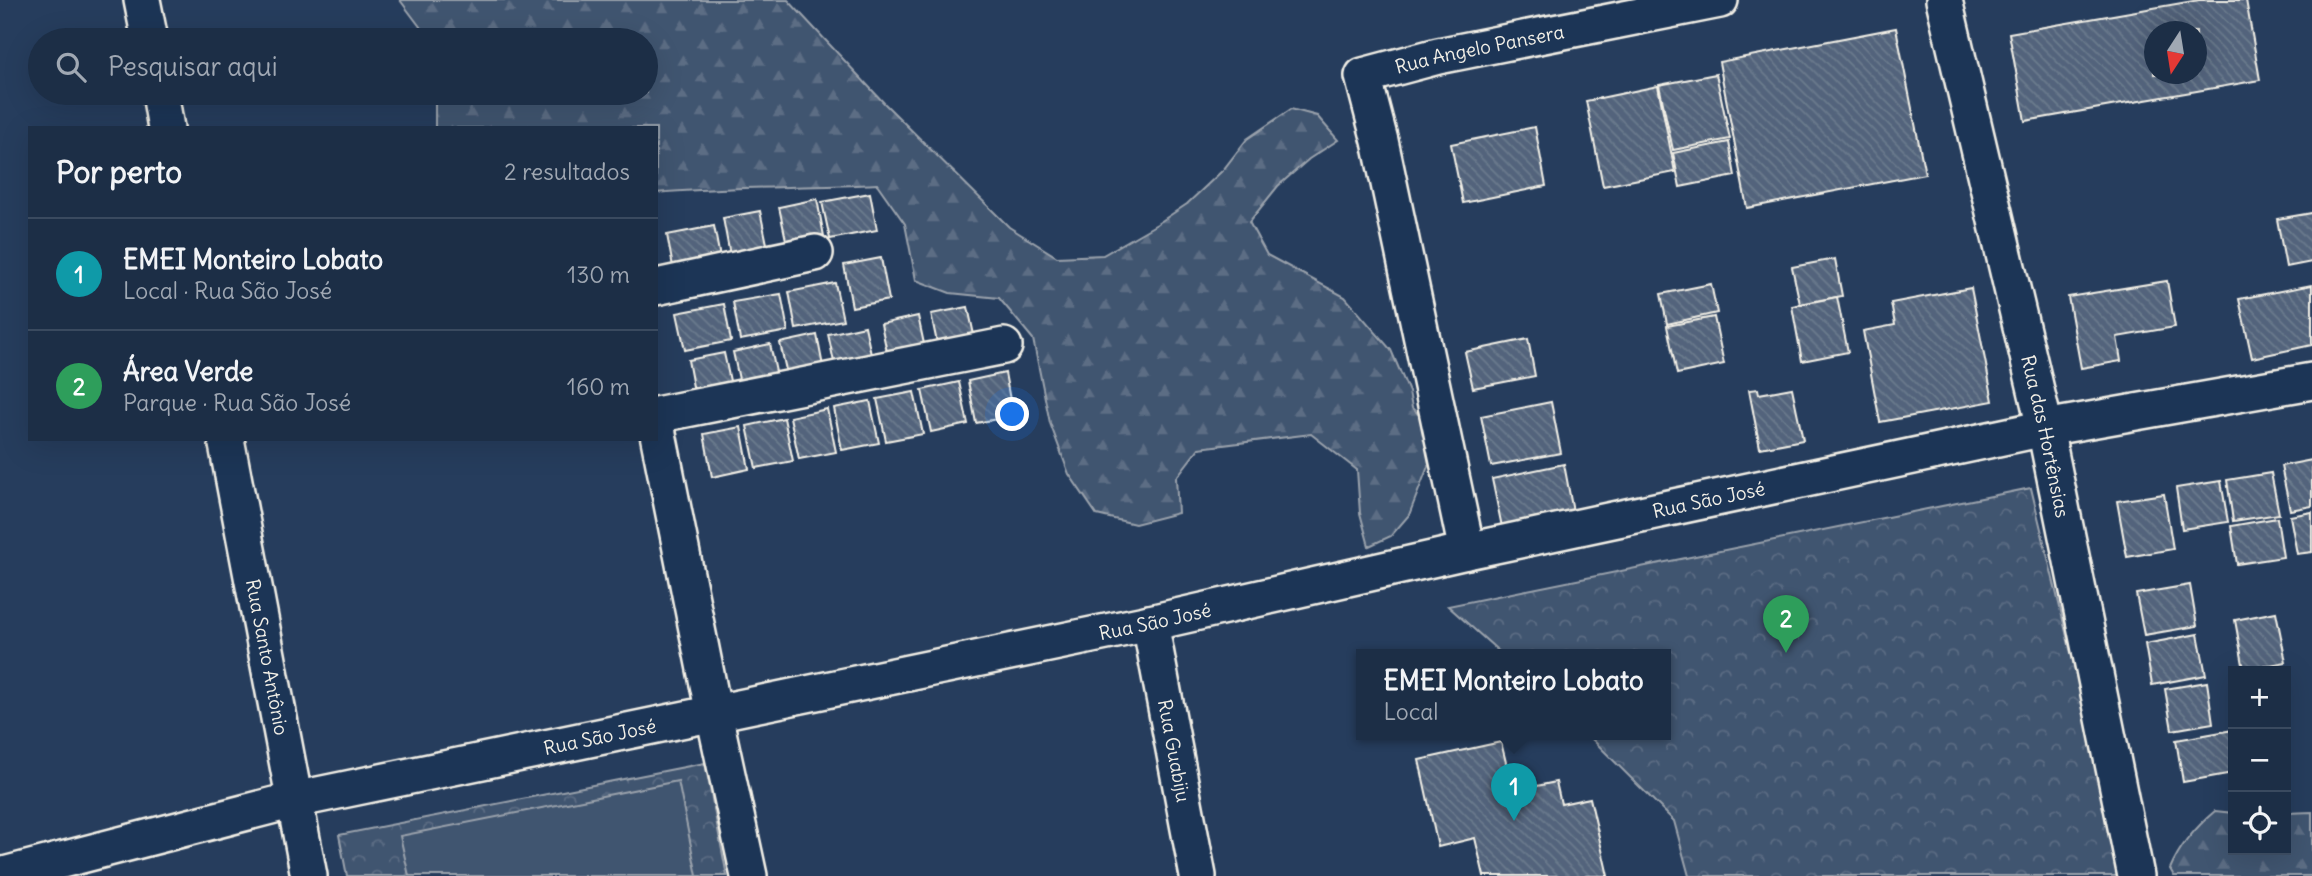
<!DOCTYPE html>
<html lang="pt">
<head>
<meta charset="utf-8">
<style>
	:root { --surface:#1c2e46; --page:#293a51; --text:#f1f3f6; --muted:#a0a8b3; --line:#3a4a5f; --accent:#ea580c }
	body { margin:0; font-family:Delius,sans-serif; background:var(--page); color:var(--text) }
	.controls { position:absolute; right:21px; bottom:21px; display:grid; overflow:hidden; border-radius:0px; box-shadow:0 7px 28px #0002 }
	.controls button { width:63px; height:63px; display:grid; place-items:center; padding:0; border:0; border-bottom:2px solid var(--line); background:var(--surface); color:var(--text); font:35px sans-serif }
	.compass { position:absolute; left:2144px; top:21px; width:63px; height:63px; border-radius:50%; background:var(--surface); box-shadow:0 7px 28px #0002; rotate:192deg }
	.you { position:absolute; left:1013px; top:415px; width:24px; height:24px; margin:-18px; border:5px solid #fff; border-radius:50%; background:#1a73e8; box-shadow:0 0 0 10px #1a73e833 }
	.badge { display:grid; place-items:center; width:46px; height:46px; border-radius:50%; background:var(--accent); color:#fff; font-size:23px; font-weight:700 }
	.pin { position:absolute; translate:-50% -58px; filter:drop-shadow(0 2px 4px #0008) }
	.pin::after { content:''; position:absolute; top:37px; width:24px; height:21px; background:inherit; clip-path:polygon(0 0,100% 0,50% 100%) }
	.popup { position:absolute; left:1356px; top:649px; width:315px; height:91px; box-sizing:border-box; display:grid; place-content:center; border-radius:0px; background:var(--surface); filter:drop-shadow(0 2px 5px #0005); font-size:23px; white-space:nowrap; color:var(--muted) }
	.popup b { font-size:26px; color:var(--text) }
	.popup::after { content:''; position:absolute; left:50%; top:100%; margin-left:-14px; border:14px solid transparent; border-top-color:var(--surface) }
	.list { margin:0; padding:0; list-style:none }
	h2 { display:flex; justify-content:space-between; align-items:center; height:91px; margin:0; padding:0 28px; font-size:30px }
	h2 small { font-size:23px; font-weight:400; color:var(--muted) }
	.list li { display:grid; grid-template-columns:46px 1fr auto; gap:21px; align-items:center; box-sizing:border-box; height:112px; padding:0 28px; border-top:2px solid var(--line) }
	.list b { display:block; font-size:26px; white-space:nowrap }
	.list p { margin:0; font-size:23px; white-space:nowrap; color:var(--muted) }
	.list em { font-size:23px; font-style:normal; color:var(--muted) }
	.icon { flex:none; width:38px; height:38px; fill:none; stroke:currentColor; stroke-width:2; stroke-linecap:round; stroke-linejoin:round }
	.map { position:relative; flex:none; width:2312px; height:876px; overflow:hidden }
	.search { position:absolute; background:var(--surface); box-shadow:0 7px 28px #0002; left:28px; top:28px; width:630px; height:77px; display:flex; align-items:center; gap:18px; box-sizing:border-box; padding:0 24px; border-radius:38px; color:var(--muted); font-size:26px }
	.panel { position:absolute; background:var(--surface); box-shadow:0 7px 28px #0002; left:28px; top:126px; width:630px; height:315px; border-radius:0px }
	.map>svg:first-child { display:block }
	.forest { fill:url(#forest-firs); stroke:#9aa2ac; stroke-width:2 }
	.park { fill:url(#park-crowns); stroke:#9aa2ac; stroke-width:2 }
	.pitch { fill:#40546f; stroke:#9aa2ac; stroke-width:2 }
	.building { fill:url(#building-back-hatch); stroke:#f4f1e8; stroke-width:2; fill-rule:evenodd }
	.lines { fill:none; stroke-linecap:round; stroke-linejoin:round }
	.street-casing { stroke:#f4f1e8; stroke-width:40 }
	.street { stroke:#1d3557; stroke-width:35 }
	.labels { text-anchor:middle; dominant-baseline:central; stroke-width:6; stroke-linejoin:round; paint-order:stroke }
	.street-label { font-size:19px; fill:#f4f1e8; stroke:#1d3557 }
</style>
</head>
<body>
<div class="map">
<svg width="2312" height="876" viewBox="0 0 2312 876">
	<defs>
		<pattern id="forest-firs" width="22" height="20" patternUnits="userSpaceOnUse" patternTransform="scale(1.75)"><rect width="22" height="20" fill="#40546f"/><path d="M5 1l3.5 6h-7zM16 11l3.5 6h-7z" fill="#5c6d84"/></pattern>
		<pattern id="park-crowns" width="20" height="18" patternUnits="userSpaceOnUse" patternTransform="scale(1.75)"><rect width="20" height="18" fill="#40546f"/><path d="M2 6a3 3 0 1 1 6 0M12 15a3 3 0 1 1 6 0" fill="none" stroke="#5c6d84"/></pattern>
		<pattern id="building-back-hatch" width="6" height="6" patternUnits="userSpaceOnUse" patternTransform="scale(1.75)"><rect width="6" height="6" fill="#52647b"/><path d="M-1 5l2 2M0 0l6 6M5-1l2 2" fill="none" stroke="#6c7b8e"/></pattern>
	</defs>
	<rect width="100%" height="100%" fill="#263d5d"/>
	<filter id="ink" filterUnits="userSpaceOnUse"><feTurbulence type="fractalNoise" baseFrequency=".0143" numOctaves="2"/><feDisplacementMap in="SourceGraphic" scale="14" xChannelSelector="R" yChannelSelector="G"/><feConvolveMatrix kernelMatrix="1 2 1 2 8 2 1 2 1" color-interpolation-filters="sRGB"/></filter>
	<g filter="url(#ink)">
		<g class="forest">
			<path d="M400,0H788L885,104L1009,227L1057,257L1103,255L1157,224L1187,204L1223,170L1247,139L1291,109L1317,116L1338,140L1309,159L1278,186L1249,222L1267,255L1345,297L1391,350L1409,392L1412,408L1430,425L1434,451L1409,515L1391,536L1369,546L1360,513L1357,470L1311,434L1199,448L1176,478L1178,513L1135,524L1097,515L1069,474L1050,423L1033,339L999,298L950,293L916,280L905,224L877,184C804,188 730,186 656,193V128H435V93H646V40H430Z"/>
			<path d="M2215,811L2233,813V850H2286V813L2312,812V876H2174L2170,869C2180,845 2196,827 2215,811Z"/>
		</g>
		<g class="park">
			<path d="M2031,488L2125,876H1689L1674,821L1588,735H1666V655H1503L1448,606Z"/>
			<path d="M705,763L727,876H347L339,835Z"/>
		</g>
		<path class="pitch" d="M678,781L697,876H409L400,836Z"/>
		<g class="building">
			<path d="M2199,0H2246L2260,80L2025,121L2009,33ZM2154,32H2196V74H2154Z"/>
			<path d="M1896,28L1925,174L1747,208L1719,62Z"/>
			<path d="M1716,74L1730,139L1673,150L1659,85Z"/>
			<path d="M1658,86L1675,172L1603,186L1586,101Z"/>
			<path d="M1535,127L1546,186L1463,203L1451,144Z"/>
			<path d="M1729,142L1735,176L1680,187L1673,153Z"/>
			<path d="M870,193L877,230L830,239L822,202Z"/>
			<path d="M817,199L826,247L789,254L779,207Z"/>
			<path d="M760,211L770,258L732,266L723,218Z"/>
			<path d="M2312,213V262L2286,267L2277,219Z"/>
			<path d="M714,226L721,263L674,272L667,235Z"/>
			<path d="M881,258L889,300L852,307L844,265Z"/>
			<path d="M1835,259L1842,296L1800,304L1792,267Z"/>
			<path d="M2167,281L2175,327L2117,337L2121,361L2081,368L2068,297Z"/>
			<path d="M835,283L843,320L796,329L789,292Z"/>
			<path d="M1711,284L1717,313L1667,324L1661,294Z"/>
			<path d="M2312,285V345L2252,358L2239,299Z"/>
			<path d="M1971,288L1993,401L1880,422L1863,331L1895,325L1891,303Z"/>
			<path d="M781,294L788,331L740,340L733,302Z"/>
			<path d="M1837,297L1848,352L1802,361L1792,306Z"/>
			<path d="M724,304L731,341L685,350L677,313Z"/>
			<path d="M968,307L977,349L940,357L931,314Z"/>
			<path d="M918,316L927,358L890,366L881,324Z"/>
			<path d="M1714,317L1724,364L1677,374L1667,326Z"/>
			<path d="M865,326L874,369L837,376L828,334Z"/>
			<path d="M817,335L825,377L789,384L780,343Z"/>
			<path d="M1528,339L1535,376L1473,388L1465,352Z"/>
			<path d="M770,344L779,386L742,393L733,352Z"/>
			<path d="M724,353L733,395L696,403L688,360Z"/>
			<path d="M1005,373L1013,416L976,423L968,381Z"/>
			<path d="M959,382L968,424L931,432L922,390Z"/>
			<path d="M1792,388L1803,440L1760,448L1749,390L1758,389L1759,394Z"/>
			<path d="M914,392L923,434L886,441L877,399Z"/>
			<path d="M870,401L879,443L842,450L834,408Z"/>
			<path d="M1551,402L1561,453L1491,466L1481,416Z"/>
			<path d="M827,409L836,452L799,459L790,417Z"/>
			<path d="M784,418L793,461L756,468L747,426Z"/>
			<path d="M741,427L749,469L712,477L704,434Z"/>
			<path d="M2312,460V506L2290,510L2281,466Z"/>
			<path d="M1564,464L1573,512L1502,527L1492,479Z"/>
			<path d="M2271,473L2279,514L2233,521L2227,480Z"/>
			<path d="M2221,481L2228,522L2182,529L2176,488Z"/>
			<path d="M2164,494L2173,549L2127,557L2117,501Z"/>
			<path d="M2312,512V552L2297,554L2290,516Z"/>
			<path d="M2277,518L2283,557L2237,564L2231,526Z"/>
			<path d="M2190,585L2197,626L2144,635L2136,594Z"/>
			<path d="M2276,612L2286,662L2244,670L2235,620Z"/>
			<path d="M2198,634L2206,675L2152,685L2145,644Z"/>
			<path d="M2207,682L2213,723L2172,730L2165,689Z"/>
			<path d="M2233,730V773L2183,782L2176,740Z"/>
			<path d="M1501,742L1513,791L1556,782L1561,804L1590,798L1608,876H1484L1475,838L1438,847L1419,760Z"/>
		</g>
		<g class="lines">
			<defs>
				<g id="street">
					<path d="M142,0L150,40"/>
					<path id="s1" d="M1944,0L2045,428L2136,876"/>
					<path d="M160,93L166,128"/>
					<path d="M656,287L815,253"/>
					<path d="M656,415L1004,346"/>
					<path d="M656,424L714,714L749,876"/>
					<path id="s2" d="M226,439L309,876"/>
					<path id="s3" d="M1467,551L1380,141L1363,76L1438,56L1720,0"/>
					<path id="s4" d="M1150,623L1198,876"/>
					<path id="s5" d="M0,876L294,800L1150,623L1467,551L2045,428L2312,381"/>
				</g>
			</defs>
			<use href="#street" class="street-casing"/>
			<use href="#street" class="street"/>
		</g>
	</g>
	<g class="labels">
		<g class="street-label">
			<text stroke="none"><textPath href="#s3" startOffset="606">Rua Angelo Pansera</textPath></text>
			<text stroke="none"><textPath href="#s1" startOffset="448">Rua das Hortênsias</textPath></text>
			<text stroke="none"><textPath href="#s5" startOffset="1750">Rua São José</textPath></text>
			<text stroke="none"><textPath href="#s5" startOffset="1183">Rua São José</textPath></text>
			<text stroke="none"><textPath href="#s2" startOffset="222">Rua Santo Antônio</textPath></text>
			<text stroke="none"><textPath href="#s5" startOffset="616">Rua São José</textPath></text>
			<text stroke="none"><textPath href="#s4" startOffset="130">Rua Guabiju</textPath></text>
		</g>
	</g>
</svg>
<div class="controls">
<button>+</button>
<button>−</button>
<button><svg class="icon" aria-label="locate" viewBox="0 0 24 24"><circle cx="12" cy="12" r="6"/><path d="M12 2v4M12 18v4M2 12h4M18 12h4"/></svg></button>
</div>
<svg class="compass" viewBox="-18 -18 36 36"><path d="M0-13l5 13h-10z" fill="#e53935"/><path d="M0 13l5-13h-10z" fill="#a0a8b3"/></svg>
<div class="you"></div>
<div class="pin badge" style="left:1514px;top:821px;background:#0f9aa8">1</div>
<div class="popup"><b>EMEI Monteiro Lobato</b>Local</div>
<div class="pin badge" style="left:1786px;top:653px;background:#2e9e5b">2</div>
<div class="search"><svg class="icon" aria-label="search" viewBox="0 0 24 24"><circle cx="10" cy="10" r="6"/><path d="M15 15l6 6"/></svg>Pesquisar aqui</div>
<section class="panel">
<h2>Por perto<small>2 resultados</small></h2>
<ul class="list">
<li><span class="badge" style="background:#0f9aa8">1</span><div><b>EMEI Monteiro Lobato</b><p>Local · Rua São José</p></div><em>130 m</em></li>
<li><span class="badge" style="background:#2e9e5b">2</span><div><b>Área Verde</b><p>Parque · Rua São José</p></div><em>160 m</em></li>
</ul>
</section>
</div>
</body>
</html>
